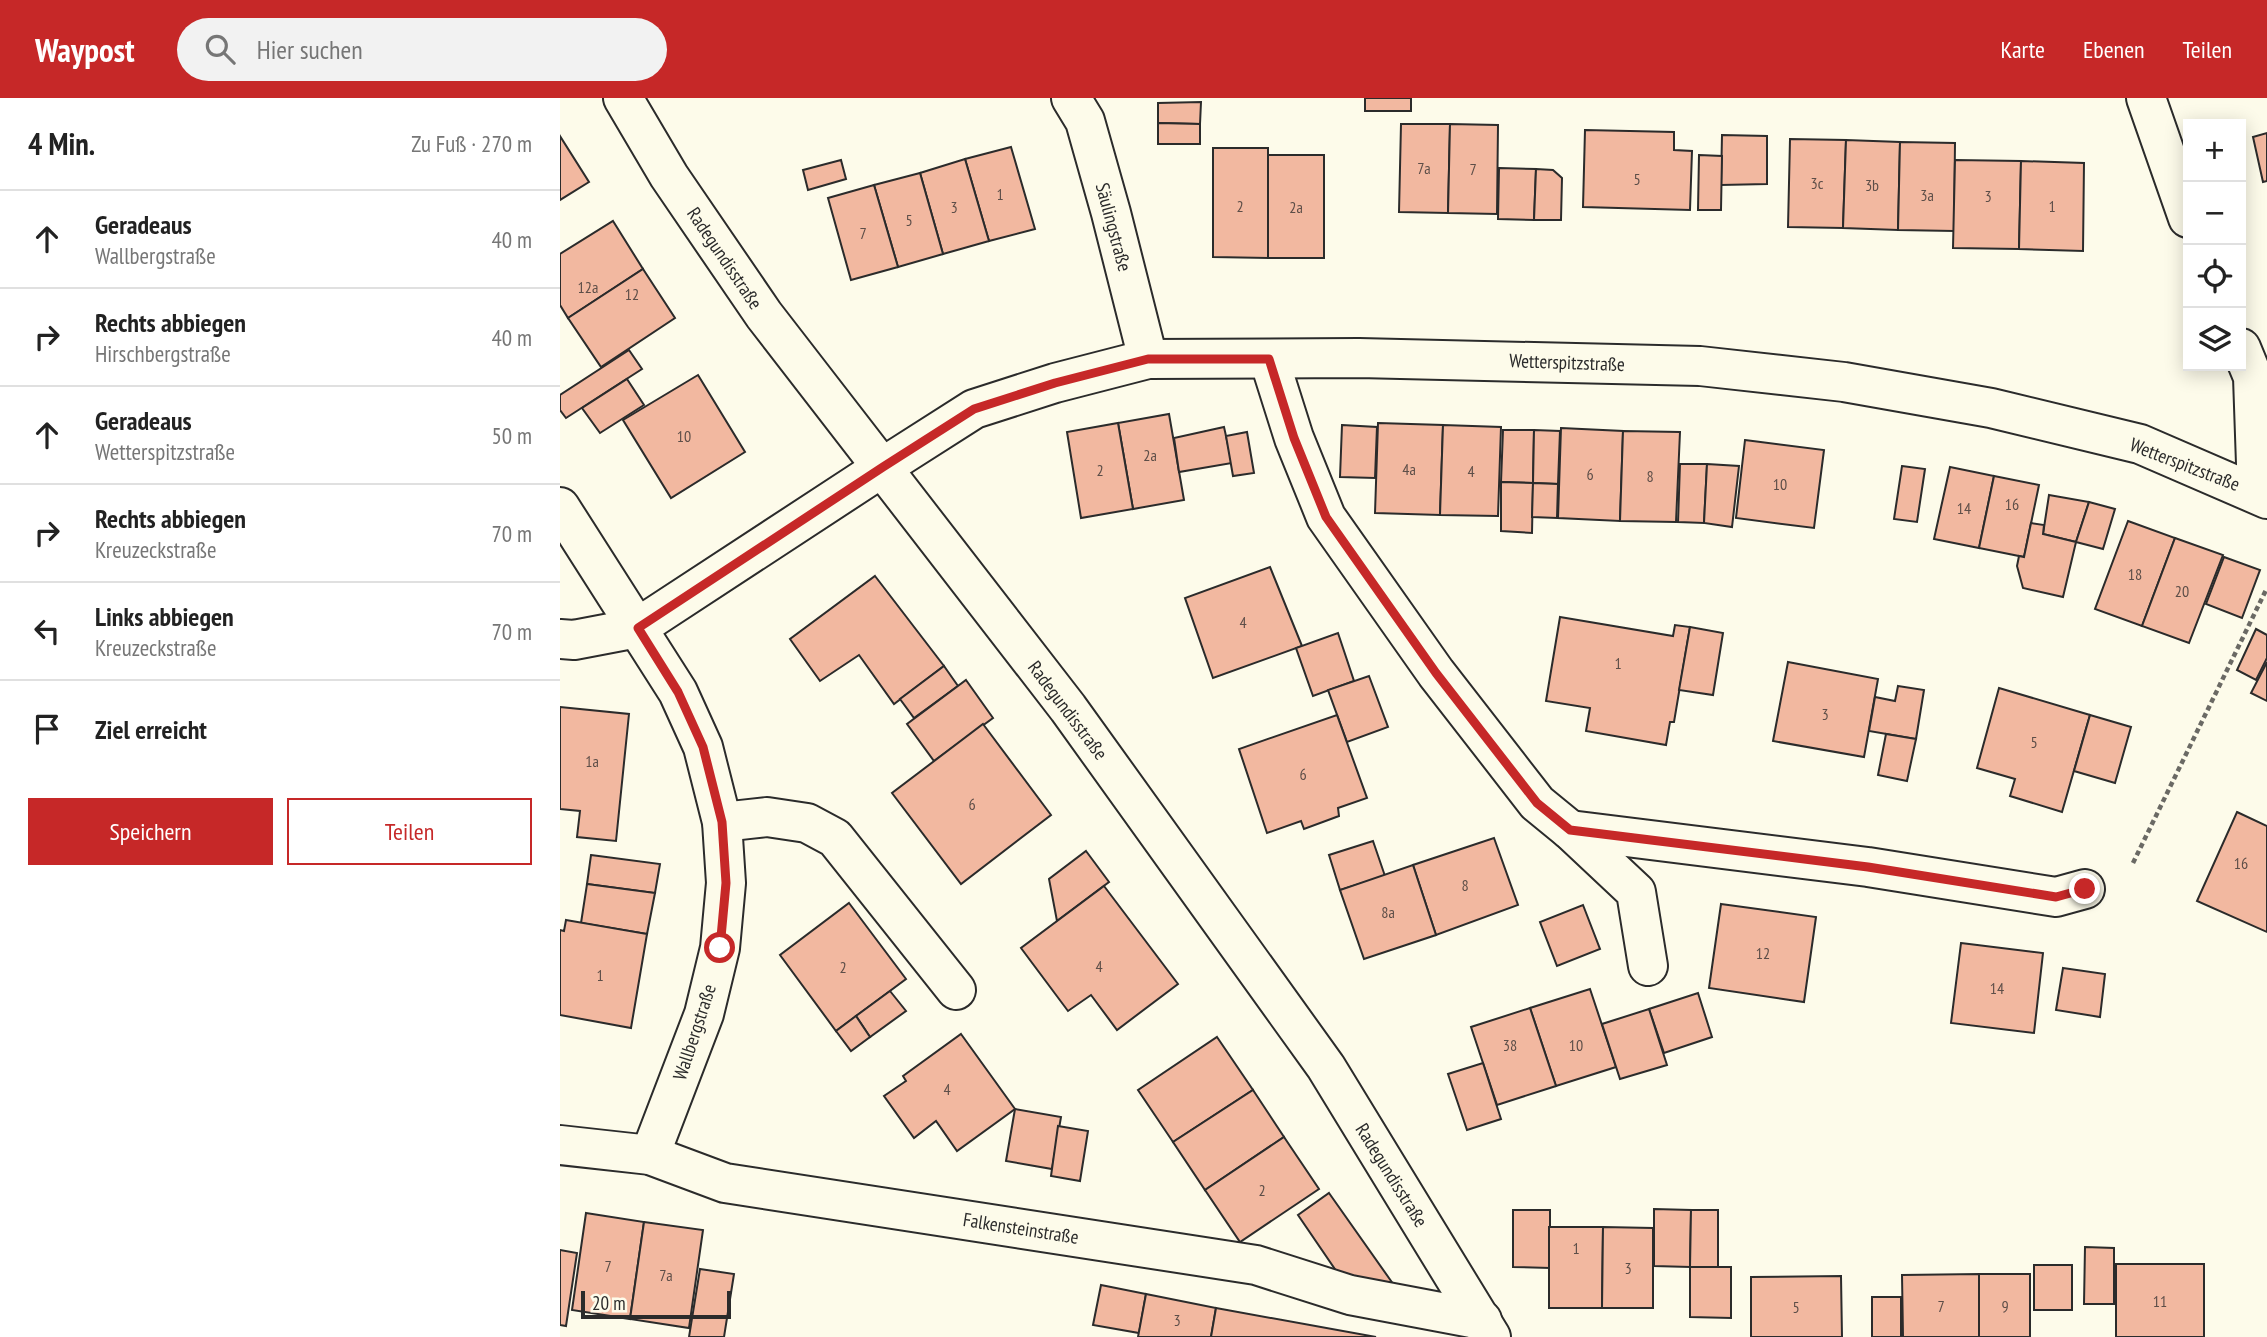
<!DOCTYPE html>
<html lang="de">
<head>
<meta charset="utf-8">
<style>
	:root { --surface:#fff; --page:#f2f2f2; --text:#222; --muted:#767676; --line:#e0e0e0; --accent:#c62828 }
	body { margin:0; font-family:"PT Sans Narrow",sans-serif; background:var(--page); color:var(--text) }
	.controls { position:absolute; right:21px; top:21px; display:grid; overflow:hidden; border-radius:0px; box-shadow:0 4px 18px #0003 }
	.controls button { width:63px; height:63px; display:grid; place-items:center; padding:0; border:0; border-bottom:2px solid var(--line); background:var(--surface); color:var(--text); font:35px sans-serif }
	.scale { position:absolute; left:21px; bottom:18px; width:150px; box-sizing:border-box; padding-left:7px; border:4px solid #2b2b2b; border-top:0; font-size:19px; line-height:24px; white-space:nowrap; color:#2b2b2b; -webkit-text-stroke:5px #fdfbea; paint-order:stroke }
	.stop { position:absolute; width:21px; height:21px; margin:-16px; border:5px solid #c62828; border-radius:50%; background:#fff }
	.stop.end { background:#c62828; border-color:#fff; box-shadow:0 2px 7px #0008 }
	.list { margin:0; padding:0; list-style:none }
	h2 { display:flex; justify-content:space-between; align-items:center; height:91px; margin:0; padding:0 28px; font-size:30px }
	h2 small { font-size:23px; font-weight:400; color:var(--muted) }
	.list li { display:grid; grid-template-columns:46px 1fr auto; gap:21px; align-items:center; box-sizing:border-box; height:98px; padding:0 28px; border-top:2px solid var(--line) }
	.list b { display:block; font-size:26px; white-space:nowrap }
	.list p { margin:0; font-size:23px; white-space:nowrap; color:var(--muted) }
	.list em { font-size:23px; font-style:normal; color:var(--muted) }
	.actions { display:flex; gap:14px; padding:21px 28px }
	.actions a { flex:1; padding:16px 0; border:2px solid var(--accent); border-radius:0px; text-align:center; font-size:24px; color:var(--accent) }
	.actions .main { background:var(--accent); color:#fff }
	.icon { flex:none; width:38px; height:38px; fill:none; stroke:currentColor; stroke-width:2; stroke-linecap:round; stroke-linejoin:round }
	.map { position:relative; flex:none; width:1707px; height:1239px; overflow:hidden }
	header { display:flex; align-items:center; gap:42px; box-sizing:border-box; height:98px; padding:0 35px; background:var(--accent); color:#fff }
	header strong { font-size:33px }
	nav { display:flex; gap:38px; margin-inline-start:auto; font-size:24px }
	.search { width:490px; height:63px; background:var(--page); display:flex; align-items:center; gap:18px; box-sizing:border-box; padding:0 24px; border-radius:38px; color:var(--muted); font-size:26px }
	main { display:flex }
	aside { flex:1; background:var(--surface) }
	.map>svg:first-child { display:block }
	.building { fill:#f2b8a0; stroke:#2b2b2b; stroke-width:2 }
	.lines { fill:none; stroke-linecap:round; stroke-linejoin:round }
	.street-casing { stroke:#2b2b2b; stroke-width:42 }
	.secondary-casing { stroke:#2b2b2b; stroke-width:42 }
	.path { stroke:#6a6964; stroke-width:4.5; stroke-dasharray:5 3.5; stroke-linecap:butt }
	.street { stroke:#fdfbea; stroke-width:38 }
	.secondary { stroke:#fdfbea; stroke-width:38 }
	.route { stroke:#c62828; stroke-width:9 }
	.labels { text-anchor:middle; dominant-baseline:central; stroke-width:5; stroke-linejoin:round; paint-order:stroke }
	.number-label { font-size:16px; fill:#5d4e48 }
	.street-label { font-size:19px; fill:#2b2b2b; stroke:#fdfbea }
</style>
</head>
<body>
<header>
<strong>Waypost</strong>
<div class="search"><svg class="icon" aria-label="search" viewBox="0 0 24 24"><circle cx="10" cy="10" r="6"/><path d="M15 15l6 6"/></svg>Hier suchen</div>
<nav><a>Karte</a><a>Ebenen</a><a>Teilen</a></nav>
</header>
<main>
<aside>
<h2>4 Min.<small>Zu Fuß · 270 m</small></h2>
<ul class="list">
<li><svg class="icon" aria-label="ahead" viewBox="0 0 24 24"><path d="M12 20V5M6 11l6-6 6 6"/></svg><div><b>Geradeaus</b><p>Wallbergstraße</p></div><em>40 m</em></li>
<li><svg class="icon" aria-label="right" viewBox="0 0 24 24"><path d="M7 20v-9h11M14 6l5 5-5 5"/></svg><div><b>Rechts abbiegen</b><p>Hirschbergstraße</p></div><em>40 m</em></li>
<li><svg class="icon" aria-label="ahead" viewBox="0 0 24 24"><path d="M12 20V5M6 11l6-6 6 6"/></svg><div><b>Geradeaus</b><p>Wetterspitzstraße</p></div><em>50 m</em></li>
<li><svg class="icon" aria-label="right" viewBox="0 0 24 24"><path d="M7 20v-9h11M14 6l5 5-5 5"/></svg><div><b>Rechts abbiegen</b><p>Kreuzeckstraße</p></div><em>70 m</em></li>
<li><svg class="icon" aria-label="left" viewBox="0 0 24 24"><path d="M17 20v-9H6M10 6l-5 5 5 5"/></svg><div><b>Links abbiegen</b><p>Kreuzeckstraße</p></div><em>70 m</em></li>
<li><svg class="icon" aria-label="arrive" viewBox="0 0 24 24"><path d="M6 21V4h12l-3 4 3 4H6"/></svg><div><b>Ziel erreicht</b></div></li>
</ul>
<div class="actions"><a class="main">Speichern</a><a>Teilen</a></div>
</aside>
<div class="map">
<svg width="1707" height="1239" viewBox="0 0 1707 1239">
	<rect width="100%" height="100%" fill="#fdfbea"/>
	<g class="building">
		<rect x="805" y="0" width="46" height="13"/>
		<path d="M641,4L640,26L598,25V5Z"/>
		<path d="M598,25L640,26V46H598Z"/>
		<path d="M841,26H890L888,115L839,114Z"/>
		<path d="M890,26L938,27L937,116L888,115Z"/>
		<path d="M1025,32L1114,34V52L1132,53L1130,112L1023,109Z"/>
		<path d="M1707,35V83L1703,84L1693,39Z"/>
		<path d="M1162,37L1207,38V86L1161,87Z"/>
		<path d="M0,38L29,84L0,102Z"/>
		<path d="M1230,41L1286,42L1283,130L1228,129Z"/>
		<path d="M1286,42L1340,44L1338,132L1283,130Z"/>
		<path d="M1340,44L1395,45L1394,133L1338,132Z"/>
		<path d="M451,49L475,131L429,143L405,61Z"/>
		<path d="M653,50H708V160L653,159Z"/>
		<rect x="708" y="57" width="56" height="103"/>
		<path d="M1139,57L1162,58L1161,112H1138Z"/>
		<path d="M405,61L429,143L383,156L360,75Z"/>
		<path d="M281,62L286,81L248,92L243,72Z"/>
		<path d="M1395,62L1461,63L1459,151L1393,150Z"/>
		<path d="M1461,63L1524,65L1523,153L1459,151Z"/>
		<path d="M939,70L976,71L974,122L938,121Z"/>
		<path d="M976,71L993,72L1002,80L1001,122H974Z"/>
		<path d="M360,75L383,156L338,169L314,87Z"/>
		<path d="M314,87L338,169L291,182L268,100Z"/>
		<path d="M53,123L83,171L8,220L0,207V156Z"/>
		<path d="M83,171L115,220L41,269L8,220Z"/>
		<path d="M69,252L82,271L6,320L0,312V297Z"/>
		<path d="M138,277L185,354L111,400L63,322Z"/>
		<path d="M67,281L84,307L40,335L22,310Z"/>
		<path d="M609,316L624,402L573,411L558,325Z"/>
		<path d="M558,325L573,411L521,420L507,334Z"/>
		<path d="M818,325L883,327L880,417L815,415Z"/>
		<path d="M782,327L817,329L815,380L780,379Z"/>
		<path d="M883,327L941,329L938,418L880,417Z"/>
		<path d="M664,329L672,365L619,374L614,340Z"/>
		<path d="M1001,330L1063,333L1060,423L998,420Z"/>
		<path d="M943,332H974L973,385L941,384Z"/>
		<path d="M974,332L1000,333L998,386L973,385Z"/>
		<path d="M1063,333L1120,334L1116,424L1060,423Z"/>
		<path d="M687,334L694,375L673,378L666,338Z"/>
		<path d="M1185,342L1264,352L1254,430L1176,420Z"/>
		<path d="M1120,366H1147L1144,425L1118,424Z"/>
		<path d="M1147,366L1179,368L1172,429L1144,425Z"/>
		<path d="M1342,368L1365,371L1357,424L1334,421Z"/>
		<path d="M1390,369L1434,378L1419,450L1374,441Z"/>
		<path d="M1434,378L1479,387L1464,459L1419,450Z"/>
		<path d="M941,384L973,385L972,435L941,433Z"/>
		<path d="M973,385L998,386L997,420L972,419Z"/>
		<path d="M1489,397L1529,404L1516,444L1483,436Z"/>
		<path d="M1529,404L1555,411L1543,451L1516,444Z"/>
		<path d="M1568,423L1615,440L1582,528L1535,511Z"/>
		<path d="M1471,425L1484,427L1483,436L1516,444L1503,499L1463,490L1457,468L1459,458L1464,459Z"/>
		<path d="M1615,440L1663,457L1629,545L1582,528Z"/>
		<path d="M1664,459L1700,472L1682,520L1646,506Z"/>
		<path d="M710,469L742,548L653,580L625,500Z"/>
		<path d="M315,478L384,568L334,606L299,557L260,583L230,541Z"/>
		<path d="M1000,519L1113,538L1115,527L1130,529L1114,624H1110L1106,647L1026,633L1030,610L986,603Z"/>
		<path d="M1130,529L1163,535L1153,597L1119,592Z"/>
		<path d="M1696,531L1707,537V560L1696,582L1677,572Z"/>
		<path d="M778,535L794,583L753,598L736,550Z"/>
		<path d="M1228,564L1318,581L1304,659L1213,643Z"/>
		<path d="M1707,564V603L1691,595Z"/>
		<path d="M384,568L398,588L354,620L340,601Z"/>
		<path d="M809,578L828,629L787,644L768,592Z"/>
		<path d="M406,582L433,620L374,663L347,626Z"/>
		<path d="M1338,588L1364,592L1356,641L1309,633L1315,599L1335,603Z"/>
		<path d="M1439,590L1530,617L1502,714L1450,698L1455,681L1417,670Z"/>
		<path d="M0,609L69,616L56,743L17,739L20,713L0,711Z"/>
		<path d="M777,617L807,700L778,710L779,718L744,731L741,723L707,735L679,651Z"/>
		<path d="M1530,617L1571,629L1555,685L1514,673Z"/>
		<path d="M423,626L491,717L401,786L332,695Z"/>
		<path d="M1326,636L1356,641L1347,683L1318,677Z"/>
		<path d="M1677,714L1707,728V834L1637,803Z"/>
		<path d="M934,740L958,807L876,837L853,767Z"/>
		<path d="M813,743L825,778L780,792L769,757Z"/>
		<path d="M526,753L549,784L497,823L489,781Z"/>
		<path d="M31,757L100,766L95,795L27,786Z"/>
		<path d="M853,767L876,837L804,861L780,792Z"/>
		<path d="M27,786L95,795L87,836L21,825Z"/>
		<path d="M544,788L618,886L557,932L531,897L508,913L461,850Z"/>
		<path d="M289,805L346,881L276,933L220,857Z"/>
		<path d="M1161,806L1256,819L1244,904L1149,890Z"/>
		<path d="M1023,807L1040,851L997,868L980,824Z"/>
		<path d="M6,822L87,836L71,930L0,917V832L4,833Z"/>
		<path d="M1401,845L1483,855L1474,935L1391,925Z"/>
		<path d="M1503,870L1545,876L1540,919L1496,912Z"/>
		<path d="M1030,891L1056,969L996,988L970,910Z"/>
		<path d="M330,893L346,913L310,939L296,918Z"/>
		<path d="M1138,895L1152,939L1104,955L1089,911Z"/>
		<path d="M970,910L996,988L937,1007L911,929Z"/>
		<path d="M1089,911L1107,967L1060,981L1042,926Z"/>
		<path d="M296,918L310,939L291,953L276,933Z"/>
		<path d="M401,936L455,1011L397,1053L376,1023L354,1040L324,998L346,983L343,978Z"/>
		<path d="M657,939L693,992L613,1044L578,992Z"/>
		<path d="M923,965L941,1021L907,1032L888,976Z"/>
		<path d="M693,992L724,1039L645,1092L613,1044Z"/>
		<path d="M455,1011L501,1019L492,1071L446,1063Z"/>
		<path d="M498,1028L528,1033L520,1083L491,1078Z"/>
		<path d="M724,1039L759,1091L680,1144L645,1092Z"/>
		<path d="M769,1095L836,1190L781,1180L738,1117Z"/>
		<path d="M1094,1111L1131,1112L1130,1169L1094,1168Z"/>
		<path d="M953,1112H990V1170L953,1169Z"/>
		<path d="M1131,1112H1158V1169H1130Z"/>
		<path d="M26,1115L84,1124L70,1221L12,1212Z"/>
		<path d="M84,1124L143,1132L129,1230L70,1221Z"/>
		<path d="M989,1129H1043L1042,1210H989Z"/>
		<path d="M1043,1129L1093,1130V1210H1042Z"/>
		<path d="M1525,1149L1554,1150V1206H1524Z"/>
		<path d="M0,1152L17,1155L6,1228L0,1227Z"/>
		<rect x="1556" y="1166" width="88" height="73"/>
		<rect x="1474" y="1167" width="38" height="45"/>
		<path d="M1130,1169H1171V1220L1130,1219Z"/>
		<path d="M140,1171L174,1176L164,1239H129Z"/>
		<path d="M1419,1176V1239H1343L1342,1177Z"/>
		<rect x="1419" y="1176" width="51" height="63"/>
		<path d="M1281,1178L1282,1239H1191V1179Z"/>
		<path d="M541,1187L586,1196L579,1235L533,1227Z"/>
		<path d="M586,1196L656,1210L651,1239H578Z"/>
		<rect x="1312" y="1199" width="29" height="40"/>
		<path d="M656,1210L816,1239H651Z"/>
	</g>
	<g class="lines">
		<defs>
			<g id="street">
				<path d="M511,0L525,23L551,115L588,261"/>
				<path d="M1586,0L1628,120"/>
				<path d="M1681,250L1693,279L1697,395"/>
				<path d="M709,261L734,340L766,419L876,575L977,705L1010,732L1076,794L1088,868"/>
				<path d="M0,409L118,594L143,649L162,724L166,785L160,850L144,916L90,1057"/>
				<path d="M0,541L14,542L77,530L323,369L414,311L495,285L588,261L799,260L1140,268L1284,284L1431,310L1580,346L1707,401"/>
				<path d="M162,724L207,719L247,725L275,740L396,892"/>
				<path d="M1010,732L1308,769L1496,799L1525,791"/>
				<path d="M0,1047L90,1057L165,1085L696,1167L790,1197L922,1222"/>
			</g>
			<path id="secondary" d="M63,0L109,78L204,217L508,610L766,969L931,1239"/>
		</defs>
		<use href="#street" class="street-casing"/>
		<use href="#secondary" class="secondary-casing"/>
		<path class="path" d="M1573,765L1707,490"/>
		<use href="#street" class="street"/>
		<use href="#secondary" class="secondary"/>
	</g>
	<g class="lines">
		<path class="route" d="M160,850L166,785L162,724L143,649L118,594L78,530L323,369L414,311L495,285L588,261H709L734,340L766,419L876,575L977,705L1010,732L1308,769L1496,799L1525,791"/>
	</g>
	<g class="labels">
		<g class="number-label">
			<text x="864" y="70">7a</text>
			<text x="913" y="71">7</text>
			<text x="1077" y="81">5</text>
			<text x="1257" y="85">3c</text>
			<text x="1312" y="87">3b</text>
			<text x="440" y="96">1</text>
			<text x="1367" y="97">3a</text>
			<text x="1428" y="98">3</text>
			<text x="680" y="108">2</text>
			<text x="1492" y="108">1</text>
			<text x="394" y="109">3</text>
			<text x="736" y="109">2a</text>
			<text x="349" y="122">5</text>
			<text x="303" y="135">7</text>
			<text x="28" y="189">12a</text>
			<text x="72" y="196">12</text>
			<text x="124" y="338">10</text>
			<text x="590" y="357">2a</text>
			<text x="849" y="371">4a</text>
			<text x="540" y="372">2</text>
			<text x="911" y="373">4</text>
			<text x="1030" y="376">6</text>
			<text x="1090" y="378">8</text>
			<text x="1220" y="386">10</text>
			<text x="1452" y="406">16</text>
			<text x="1404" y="410">14</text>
			<text x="1575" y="476">18</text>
			<text x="1622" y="493">20</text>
			<text x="683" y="524">4</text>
			<text x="1058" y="565">1</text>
			<text x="1265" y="616">3</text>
			<text x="1474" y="644">5</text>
			<text x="32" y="663">1a</text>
			<text x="743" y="676">6</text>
			<text x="412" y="706">6</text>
			<text x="1681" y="765">16</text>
			<text x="905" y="787">8</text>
			<text x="828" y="814">8a</text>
			<text x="1203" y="855">12</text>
			<text x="539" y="868">4</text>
			<text x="283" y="869">2</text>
			<text x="40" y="877">1</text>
			<text x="1437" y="890">14</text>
			<text x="950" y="947">38</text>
			<text x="1016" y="947">10</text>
			<text x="387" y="991">4</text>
			<text x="702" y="1092">2</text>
			<text x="1016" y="1150">1</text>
			<text x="48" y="1168">7</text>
			<text x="1068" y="1170">3</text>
			<text x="106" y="1177">7a</text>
			<text x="1600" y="1203">11</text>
			<text x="1381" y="1208">7</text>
			<text x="1445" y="1208">9</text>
			<text x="1236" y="1209">5</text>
			<text x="617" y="1222">3</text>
		</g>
		<g class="street-label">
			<text transform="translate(554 129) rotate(75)">Säulingstraße</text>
			<text transform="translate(165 160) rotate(56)">Radegundisstraße</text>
			<text transform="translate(1007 264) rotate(2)">Wetterspitzstraße</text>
			<text transform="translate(1625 366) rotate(21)">Wetterspitzstraße</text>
			<text transform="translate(508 612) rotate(53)">Radegundisstraße</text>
			<text transform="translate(134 934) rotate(-72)">Wallbergstraße</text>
			<text transform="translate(832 1077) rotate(58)">Radegundisstraße</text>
			<text transform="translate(461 1130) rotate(9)">Falkensteinstraße</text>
		</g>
	</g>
</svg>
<div class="controls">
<button>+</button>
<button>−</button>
<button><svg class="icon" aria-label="locate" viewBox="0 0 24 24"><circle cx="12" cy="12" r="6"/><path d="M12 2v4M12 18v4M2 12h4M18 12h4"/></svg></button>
<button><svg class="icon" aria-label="layers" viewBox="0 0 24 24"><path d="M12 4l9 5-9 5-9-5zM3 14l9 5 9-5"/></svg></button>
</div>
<div class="scale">20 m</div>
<div class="stop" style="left:160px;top:850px"></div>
<div class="stop end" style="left:1525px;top:791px"></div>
</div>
</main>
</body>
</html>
